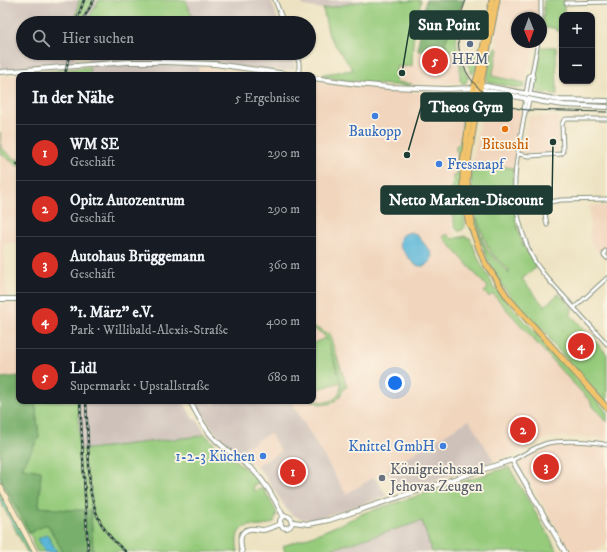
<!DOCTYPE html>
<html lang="de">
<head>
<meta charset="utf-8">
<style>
	:root { --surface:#171b24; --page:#242831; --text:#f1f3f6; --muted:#9ea1a6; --line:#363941; --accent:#d93025 }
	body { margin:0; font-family:"IM FELL DW Pica",serif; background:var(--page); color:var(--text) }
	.controls { position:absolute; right:12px; top:12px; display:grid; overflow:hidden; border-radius:8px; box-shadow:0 1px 3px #0004 }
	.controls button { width:36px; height:36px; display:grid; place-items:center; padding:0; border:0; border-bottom:1px solid var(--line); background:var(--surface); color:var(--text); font:20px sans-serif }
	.compass { position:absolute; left:511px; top:12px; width:36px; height:36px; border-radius:50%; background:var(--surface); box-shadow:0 1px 3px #0004; rotate:179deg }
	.you { position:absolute; left:395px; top:383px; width:14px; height:14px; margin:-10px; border:3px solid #fff; border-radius:50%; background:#1a73e8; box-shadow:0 0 0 6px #1a73e833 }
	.badge { display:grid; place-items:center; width:26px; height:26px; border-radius:50%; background:var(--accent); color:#fff; font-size:13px; font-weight:700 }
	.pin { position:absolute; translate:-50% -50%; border:2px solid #fff; box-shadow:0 1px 4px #0006 }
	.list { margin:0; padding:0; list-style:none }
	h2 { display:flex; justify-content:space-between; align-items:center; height:52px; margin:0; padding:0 16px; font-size:17px }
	h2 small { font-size:13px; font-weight:400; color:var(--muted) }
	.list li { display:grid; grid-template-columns:26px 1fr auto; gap:12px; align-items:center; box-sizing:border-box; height:56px; padding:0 16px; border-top:1px solid var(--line) }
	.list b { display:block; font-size:15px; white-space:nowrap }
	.list p { margin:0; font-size:13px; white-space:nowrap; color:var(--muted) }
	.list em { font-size:13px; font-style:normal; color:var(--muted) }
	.icon { flex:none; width:22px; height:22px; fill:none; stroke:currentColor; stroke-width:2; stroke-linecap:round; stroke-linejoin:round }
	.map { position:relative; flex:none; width:607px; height:552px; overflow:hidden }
	.search { position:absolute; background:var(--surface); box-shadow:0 1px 3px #0004; left:16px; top:16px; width:300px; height:44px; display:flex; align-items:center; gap:10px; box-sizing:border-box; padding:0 14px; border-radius:22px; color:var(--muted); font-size:15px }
	.panel { position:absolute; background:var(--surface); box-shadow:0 1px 3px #0004; left:16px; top:72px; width:300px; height:332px; border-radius:8px }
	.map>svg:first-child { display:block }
	.built { fill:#f1d5bd; fill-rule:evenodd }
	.industrial { fill:#cec1ba }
	.green { fill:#96cb7c; stroke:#5a8458 }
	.forest { fill:#78af6c; stroke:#4c7650 }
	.water { fill:#5ab6d8; stroke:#3c7a86 }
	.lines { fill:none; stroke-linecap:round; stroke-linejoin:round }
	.stream { stroke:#5ab6d8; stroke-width:1 }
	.minor-casing { stroke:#86907b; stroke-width:5 }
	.tertiary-casing { stroke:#86907b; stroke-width:6 }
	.secondary-casing { stroke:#86907b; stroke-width:6 }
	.primary-casing { stroke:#86907b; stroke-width:7 }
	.minor { stroke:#fff; stroke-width:3 }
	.tertiary { stroke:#fff; stroke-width:4 }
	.secondary { stroke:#fae7c3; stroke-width:4.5 }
	.primary { stroke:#f2c36a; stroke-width:5 }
	.tram { stroke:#1f3d34; stroke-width:1 }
	.rail-casing { stroke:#1f3d34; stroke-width:2.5 }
	.rail { stroke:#fcf5e5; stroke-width:1; stroke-dasharray:3; stroke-linecap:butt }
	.service-dot { fill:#5c6f8a; stroke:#fcf5e5; stroke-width:1.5 }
	.shop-dot { fill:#3f7fe0; stroke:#fcf5e5; stroke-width:1.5 }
	.food-dot { fill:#e8710a; stroke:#fcf5e5; stroke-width:1.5 }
	.worship-dot { fill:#6b7280; stroke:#fcf5e5; stroke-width:1.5 }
	.labels { text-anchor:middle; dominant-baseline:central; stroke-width:3.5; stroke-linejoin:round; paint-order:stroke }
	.service-label { font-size:15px; fill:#4e5e75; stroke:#fcf5e5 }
	.shop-label { font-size:15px; fill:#366cbe; stroke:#fcf5e5; text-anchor:end }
	.food-label { font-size:15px; fill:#c56008; stroke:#fcf5e5 }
	.worship-label { font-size:15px; fill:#5b616d; stroke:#fcf5e5; text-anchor:start }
	.leader { fill:none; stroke:#1f3d34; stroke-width:1.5 }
	.callout-dot { fill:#1f3d34; stroke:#fcf5e5; stroke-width:1.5 }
	.callout { fill:#1f3d34; stroke:#1f3d34; stroke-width:1.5 }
	.callout-label { font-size:16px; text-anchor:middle; font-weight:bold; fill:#fff }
</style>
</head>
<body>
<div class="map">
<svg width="607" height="552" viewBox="0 0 607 552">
	<rect width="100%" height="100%" fill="#fcf5e5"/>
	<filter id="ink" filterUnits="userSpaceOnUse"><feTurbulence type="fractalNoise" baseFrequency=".025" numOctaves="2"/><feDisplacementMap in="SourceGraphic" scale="8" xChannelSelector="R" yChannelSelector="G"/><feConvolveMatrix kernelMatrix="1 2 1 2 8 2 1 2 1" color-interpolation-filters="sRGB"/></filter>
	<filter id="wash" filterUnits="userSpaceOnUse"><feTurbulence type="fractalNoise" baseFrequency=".012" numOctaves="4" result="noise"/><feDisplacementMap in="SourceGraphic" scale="16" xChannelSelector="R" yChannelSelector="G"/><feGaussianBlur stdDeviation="0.9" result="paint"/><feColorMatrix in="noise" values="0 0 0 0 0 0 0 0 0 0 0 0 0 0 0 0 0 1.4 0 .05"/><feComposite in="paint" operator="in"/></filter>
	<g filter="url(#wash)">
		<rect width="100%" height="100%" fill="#ede3c2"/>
		<g class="built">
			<path d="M502,0H539V18H517V42H535L525,83L492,76L498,50L497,48L498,42L495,38Z"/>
			<path d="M418,51H458V62L460,63V80L457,83L412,84L396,82V67L418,65Z"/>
			<path d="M199,66L266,75H198Z"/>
			<path d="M51,72V75H19V159H15L1,148L0,76Z"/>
			<path d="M317,82L386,90L448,94V96L463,113L461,142L459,151L456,177H453L450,182L451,213L453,231L455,234L451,236L447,234L443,238L488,288L484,293L489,297L493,294L558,367L591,402V404L607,422V440L598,438L581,437H559L548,438L543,440L517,453L494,461L469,420L346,494L291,401H313V84L317,88ZM417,235L426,245L431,252L399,243L401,236Z"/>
			<path d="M484,104L522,112L515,152L513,168L473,162Z"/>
			<path d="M529,117H558V154H531L522,153Z"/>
			<path d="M0,153L19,167V242L3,244L7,296H0Z"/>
			<path d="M590,206H607V261L590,242Z"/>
			<path d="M19,303V376L0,378V304Z"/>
			<path d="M270,433L281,452L256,466L238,452Z"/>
			<path d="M567,444H594L607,448V543L596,552H571L520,465V463L526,456L542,448L553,445Z"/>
		</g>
		<g class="industrial">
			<path d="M0,0H79L76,17H71L70,23H23V53H75L74,59L87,60L88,53H290L295,66L294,69L285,71L199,64L198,75H86V73L90,72L89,61L0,69Z"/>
			<path d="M95,0H99L86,23H79Z"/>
			<path d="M186,0H271L279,23H194Z"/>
			<path d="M301,0H369L323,9L303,6Z"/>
			<path d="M78,401H183L193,419L197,420L205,434L201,436L80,450Z"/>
			<path d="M194,401H210L213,405L218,401H291L346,494L374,477L387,496L322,517L311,519H304L297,517L291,514L287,510L263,473L256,466L281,452L270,433L238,452L225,443L217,435Z"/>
			<path d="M469,420L494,461L400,492L399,490L386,470Z"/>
			<path d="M422,520L432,552H322Z"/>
		</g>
		<g class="green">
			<path d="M79,0H95L79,23H70L71,17H76Z"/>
			<path d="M99,0H186L194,23H86Z"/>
			<path d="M369,0H404V1L421,0L413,41L412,66L396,67V82L412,84L409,86L359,83L358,80H355V82L337,79L321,76L323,74L353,70L329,36L323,9Z"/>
			<path d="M544,0H567L564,1V15H562V31H557L556,28H543Z"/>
			<path d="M456,11H459C456,25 455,37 458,51H449L445,43Z"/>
			<path d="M496,47L498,50L492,76L525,83L523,88H519L491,83L487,81V75L493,50Z"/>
			<path d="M541,47H556L557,95L539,92L535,89L534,86Z"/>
			<path d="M478,48L480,49L476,69L472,74L465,59L466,57L471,59L477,52Z"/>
			<path d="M458,51L463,68L468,78L466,81V83H462L460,80V63H458Z"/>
			<path d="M89,67L90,72L86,73V75H51L50,72L20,74H21Z"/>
			<path d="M448,94L468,95L470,97L460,167L461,200L465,224C465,228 463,231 458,231C450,223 452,188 453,176H456L458,152L456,151V149L455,147L461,142L463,113L448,96Z"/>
			<path d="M0,132L1,148L15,159H19V167L0,153Z"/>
			<path d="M473,162L513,168C513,184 513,201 517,218H515L523,246H526L531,258L537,267L522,279L544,306L559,294L572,308L571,315L607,354V404L551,342L548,335L544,330L532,321L510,296L499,281L487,258L479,236L474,220L477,219C480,234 483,246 493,257C499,263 505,267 509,274L508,269L494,256L487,245L474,211L471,181Z"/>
			<path d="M447,234L452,239L466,236V237L470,238L480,262L491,281L494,290L497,289L500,291L507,301L607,412V422L591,404V402L558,367L493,294L489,297L484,292L488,288L443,237Z"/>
			<path d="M313,327L322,330L326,334L329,333L347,387L344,388C339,402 327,409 313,401V398C327,408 342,398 341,382L327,339L341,382L313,391V343L326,338L322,333L313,329Z"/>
			<path d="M35,401H78L80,450L201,436L205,434C221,453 244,464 260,483L253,485L254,491L263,488L272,504L277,513L274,522C270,523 266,526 261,526C257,527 253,525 249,526C235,528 236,542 238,552H93L91,511L66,510L39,507L41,471L22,468L39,437Z"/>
			<path d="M509,467L558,552H432L422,521L322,552H285L283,546C311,537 338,526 364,513Z"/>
			<path d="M0,475L30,533L47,524L63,552H37L32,542C33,537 31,536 27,533L0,482Z"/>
			<path d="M0,490L33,552H27L0,500Z"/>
		</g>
		<g class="forest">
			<path d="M426,0H464L459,11L456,12L445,43L449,51H418L419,40Z"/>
			<path d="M19,376V401H35L39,437L22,468L41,471L39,507L66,510H91L93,552H63L47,524L30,533L0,475V378Z"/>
		</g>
		<g class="water">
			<path d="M411,232L417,235L431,252L432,257L430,261L425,266H419L414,264L400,247L399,243L401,236L407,233Z"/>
			<path d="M47,534L57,552H45L38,539Z"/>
		</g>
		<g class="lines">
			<path class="stream" d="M0,497L30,552"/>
		</g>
	</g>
	<g filter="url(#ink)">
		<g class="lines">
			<defs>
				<g id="minor">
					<path d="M275,0L284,23"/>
					<path d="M566,3L607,2"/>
					<path d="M541,21V0"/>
					<path d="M296,53L299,63V75"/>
					<path d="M526,94L529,76L532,74L538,42"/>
					<path d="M530,94L533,77L532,74"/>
					<path d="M529,100L527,110L525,112C521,134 516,156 515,179C514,201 519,226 528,248C534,264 546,277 558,290C574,308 591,326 607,344"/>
					<path d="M525,112L524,109L526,99"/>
					<path d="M518,154L529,156L561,154L563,151L562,124L564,120L567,119H607"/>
					<path d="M543,203L547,225"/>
					<path d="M517,208L561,200L607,199"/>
					<path d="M605,251L604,255L607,258"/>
					<path d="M574,308L607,278"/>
					<path d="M512,460C524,455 536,446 548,443C561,440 595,441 607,445"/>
				</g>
				<g id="tertiary">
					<path d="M0,72L127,62H166L215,64L294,75"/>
					<path d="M313,78L357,84L389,87L447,89L474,88L543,102L564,105L607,107"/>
					<path d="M478,86L481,85L560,100L607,101"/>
					<path d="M0,299H19"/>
					<path d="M190,401C196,412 202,425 211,435C223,449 239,458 253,470C265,482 276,501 283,516"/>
					<circle cx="286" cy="522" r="6"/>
					<path d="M293,522L309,524L329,520L512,460L565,552"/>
					<path d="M242,552C240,543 238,531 250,529C254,528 258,530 263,530C269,529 275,526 281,524"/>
				</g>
				<path id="secondary" d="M0,486L35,552"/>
				<g id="primary">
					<path d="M492,0L479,71L474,88L463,163V185L465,207L468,220L469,224L472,229L484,261L508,298L607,408"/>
					<path d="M472,228V222L471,215L468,195L467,181L468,162L478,98L497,0"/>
				</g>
			</defs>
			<use href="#minor" class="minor-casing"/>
			<use href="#tertiary" class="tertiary-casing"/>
			<use href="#secondary" class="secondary-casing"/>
			<use href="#primary" class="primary-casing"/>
			<use href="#minor" class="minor"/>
			<use href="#tertiary" class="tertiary"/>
			<use href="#secondary" class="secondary"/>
			<use href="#primary" class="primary"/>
			<path class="tram" d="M466,0C444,52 469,103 527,110L607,112"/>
			<defs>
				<g id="rail">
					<path d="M76,23L84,0"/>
					<path d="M81,23L94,0"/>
					<path d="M65,75L68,60L70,53"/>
					<path d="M17,164L19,166"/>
					<path d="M80,401L88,552"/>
					<path d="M86,401L90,488C95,517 103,533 126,552"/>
				</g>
			</defs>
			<use href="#rail" class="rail-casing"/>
			<use href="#rail" class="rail"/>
		</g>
	</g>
	<circle class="service-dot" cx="470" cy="44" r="4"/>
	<g class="shop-dot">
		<circle cx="375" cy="116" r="4"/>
		<circle cx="439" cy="164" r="4"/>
		<circle cx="443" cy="446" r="4"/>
		<circle cx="263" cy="456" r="4"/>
	</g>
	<circle class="food-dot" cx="505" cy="129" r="4"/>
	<circle class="worship-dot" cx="382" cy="478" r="4"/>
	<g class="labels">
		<g class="service-label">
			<text x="470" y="59">HEM</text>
		</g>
		<g class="shop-label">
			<text x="375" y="131" text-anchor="middle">Baukopp</text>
			<text x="447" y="164" text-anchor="start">Fressnapf</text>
			<text x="435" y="446">Knittel GmbH</text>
			<text x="255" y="456">1-2-3 Küchen</text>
		</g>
		<g class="food-label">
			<text x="505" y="144">Bitsushi</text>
		</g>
		<g class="worship-label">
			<text x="390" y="469">Königreichssaal<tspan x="390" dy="17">Jehovas Zeugen</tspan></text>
		</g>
	</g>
	<path class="leader" d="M402 73L410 25M407 155L421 107M553 142L552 200"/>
	<g class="callout-dot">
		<circle cx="402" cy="73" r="4"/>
		<circle cx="407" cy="155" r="4"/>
		<circle cx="553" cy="142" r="4"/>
	</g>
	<g class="callout">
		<rect x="410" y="11" width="78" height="28" rx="4"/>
		<rect x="421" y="93" width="91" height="28" rx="4"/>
		<rect x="381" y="186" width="171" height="28" rx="4"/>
	</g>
	<g class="callout-label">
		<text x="449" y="30">Sun Point</text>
		<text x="466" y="112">Theos Gym</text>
		<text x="466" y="205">Netto Marken-Discount</text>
	</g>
</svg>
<div class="controls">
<button>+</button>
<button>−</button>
</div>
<svg class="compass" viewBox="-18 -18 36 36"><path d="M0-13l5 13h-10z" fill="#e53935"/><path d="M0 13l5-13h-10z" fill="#9ea1a6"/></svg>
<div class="you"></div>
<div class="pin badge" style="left:293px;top:472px">1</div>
<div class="pin badge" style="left:523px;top:430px">2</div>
<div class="pin badge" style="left:546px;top:467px">3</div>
<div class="pin badge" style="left:581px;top:346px">4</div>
<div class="pin badge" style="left:435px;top:61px">5</div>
<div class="search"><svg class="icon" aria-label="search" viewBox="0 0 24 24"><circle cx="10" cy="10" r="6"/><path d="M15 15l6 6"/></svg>Hier suchen</div>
<section class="panel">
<h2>In der Nähe<small>5 Ergebnisse</small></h2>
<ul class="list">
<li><span class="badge">1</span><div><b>WM SE</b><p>Geschäft</p></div><em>290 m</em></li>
<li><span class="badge">2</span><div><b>Opitz Autozentrum</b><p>Geschäft</p></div><em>290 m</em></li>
<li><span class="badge">3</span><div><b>Autohaus Brüggemann</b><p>Geschäft</p></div><em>360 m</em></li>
<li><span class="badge">4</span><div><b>&quot;1. März&quot; e.V.</b><p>Park · Willibald-Alexis-Straße</p></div><em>400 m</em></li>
<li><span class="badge">5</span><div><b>Lidl</b><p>Supermarkt · Upstallstraße</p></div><em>680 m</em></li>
</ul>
</section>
</div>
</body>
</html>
